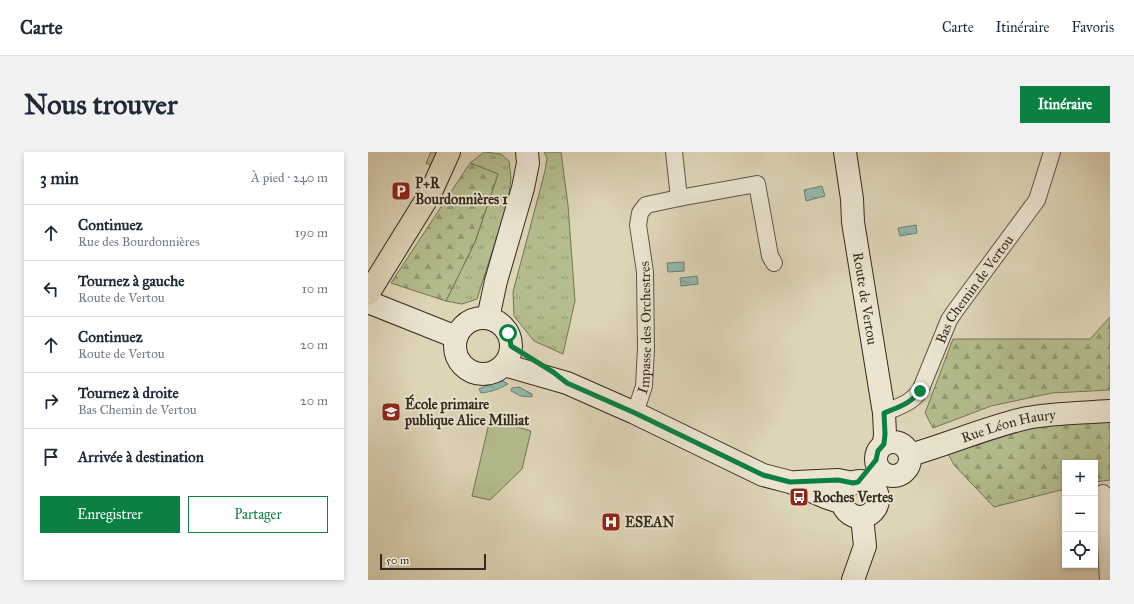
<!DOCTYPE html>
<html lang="fr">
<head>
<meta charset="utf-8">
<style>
	:root { --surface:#fff; --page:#f2f2f3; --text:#1f2937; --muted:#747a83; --line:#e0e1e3; --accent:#0b8043 }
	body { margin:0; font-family:"IM FELL Great Primer",serif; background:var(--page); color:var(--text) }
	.controls { position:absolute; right:12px; bottom:12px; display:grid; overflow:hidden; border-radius:0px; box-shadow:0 2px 6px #0003 }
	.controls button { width:36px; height:36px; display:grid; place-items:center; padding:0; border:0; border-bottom:1px solid var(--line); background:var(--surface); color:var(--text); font:20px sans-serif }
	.scale { position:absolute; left:12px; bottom:10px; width:106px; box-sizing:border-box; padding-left:4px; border:2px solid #342a20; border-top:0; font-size:11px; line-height:14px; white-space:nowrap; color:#342a20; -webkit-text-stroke:3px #eae4d0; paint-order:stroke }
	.stop { position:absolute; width:12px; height:12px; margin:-9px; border:3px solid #0b8043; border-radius:50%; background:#fff }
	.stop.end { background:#0b8043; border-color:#fff; box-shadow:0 1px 4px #0008 }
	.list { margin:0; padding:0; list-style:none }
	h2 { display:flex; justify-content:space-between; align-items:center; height:52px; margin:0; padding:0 16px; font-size:17px }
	h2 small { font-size:13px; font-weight:400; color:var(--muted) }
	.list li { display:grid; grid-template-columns:26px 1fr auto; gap:12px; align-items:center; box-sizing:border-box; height:56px; padding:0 16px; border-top:1px solid var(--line) }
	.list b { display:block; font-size:15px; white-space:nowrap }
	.list p { margin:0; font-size:13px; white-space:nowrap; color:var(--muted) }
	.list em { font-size:13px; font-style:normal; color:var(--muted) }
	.actions { display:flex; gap:8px; padding:12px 16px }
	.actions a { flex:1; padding:9px 0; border:1px solid var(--accent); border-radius:0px; text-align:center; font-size:14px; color:var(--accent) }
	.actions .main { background:var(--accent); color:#fff }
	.icon { flex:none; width:22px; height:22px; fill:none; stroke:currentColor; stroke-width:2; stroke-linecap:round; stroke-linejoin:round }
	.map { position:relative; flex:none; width:742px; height:428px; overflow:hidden; border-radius:0px }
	header { display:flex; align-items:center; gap:24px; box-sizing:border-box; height:56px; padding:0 20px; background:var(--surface); border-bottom:1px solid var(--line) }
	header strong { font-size:19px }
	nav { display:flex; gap:22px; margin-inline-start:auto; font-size:14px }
	.intro { display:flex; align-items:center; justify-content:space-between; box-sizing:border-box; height:96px; padding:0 24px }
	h1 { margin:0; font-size:28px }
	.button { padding:10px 18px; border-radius:0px; background:var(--accent); color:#fff; font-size:14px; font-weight:700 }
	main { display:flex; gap:24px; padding:0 24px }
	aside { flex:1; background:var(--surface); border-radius:0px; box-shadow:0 2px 6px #0003 }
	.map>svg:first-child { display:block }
	.grass { fill:url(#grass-tufts); stroke:#747456 }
	.forest { fill:url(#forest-firs); stroke:#747456 }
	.park { fill:#b4bd8d; stroke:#747456 }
	.water { fill:url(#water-ripples); stroke:#6d8075 }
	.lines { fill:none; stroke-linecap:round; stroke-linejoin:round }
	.street-casing { stroke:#5e5546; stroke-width:18 }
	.secondary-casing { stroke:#342a20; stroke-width:24 }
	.primary-casing { stroke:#342a20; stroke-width:24 }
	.street { stroke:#eae4d0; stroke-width:16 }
	.secondary { stroke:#eae4d0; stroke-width:22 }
	.primary { stroke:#ded5b7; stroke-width:22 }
	.route { stroke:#0b8043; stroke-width:5 }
	.labels { text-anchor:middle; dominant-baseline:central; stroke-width:4; stroke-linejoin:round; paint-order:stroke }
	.poi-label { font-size:14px; font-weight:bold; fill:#342a20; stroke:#eae4d0; text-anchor:start }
	.street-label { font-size:14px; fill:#342a20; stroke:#eae4d0 }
</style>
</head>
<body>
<header>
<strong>Carte</strong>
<nav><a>Carte</a><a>Itinéraire</a><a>Favoris</a></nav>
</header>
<div class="intro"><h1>Nous trouver</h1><a class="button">Itinéraire</a></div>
<main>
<aside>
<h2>3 min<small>À pied · 240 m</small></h2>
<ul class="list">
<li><svg class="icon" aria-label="ahead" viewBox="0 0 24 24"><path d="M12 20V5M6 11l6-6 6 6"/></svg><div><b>Continuez</b><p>Rue des Bourdonnières</p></div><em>190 m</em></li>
<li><svg class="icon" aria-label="left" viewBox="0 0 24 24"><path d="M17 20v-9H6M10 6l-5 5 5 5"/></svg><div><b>Tournez à gauche</b><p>Route de Vertou</p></div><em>10 m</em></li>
<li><svg class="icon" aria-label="ahead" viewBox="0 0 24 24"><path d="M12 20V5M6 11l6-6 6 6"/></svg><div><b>Continuez</b><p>Route de Vertou</p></div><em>20 m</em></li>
<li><svg class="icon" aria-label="right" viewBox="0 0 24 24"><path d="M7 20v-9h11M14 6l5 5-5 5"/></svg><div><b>Tournez à droite</b><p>Bas Chemin de Vertou</p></div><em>20 m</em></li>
<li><svg class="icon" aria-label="arrive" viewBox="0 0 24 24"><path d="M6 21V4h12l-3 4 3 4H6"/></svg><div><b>Arrivée à destination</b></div></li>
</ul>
<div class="actions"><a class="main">Enregistrer</a><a>Partager</a></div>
</aside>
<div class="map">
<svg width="742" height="428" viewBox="0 0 742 428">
	<defs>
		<pattern id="grass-tufts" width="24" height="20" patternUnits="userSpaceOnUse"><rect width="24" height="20" fill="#b4bd8d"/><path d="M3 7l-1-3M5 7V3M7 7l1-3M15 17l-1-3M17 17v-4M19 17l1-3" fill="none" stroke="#939a73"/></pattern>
		<pattern id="forest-firs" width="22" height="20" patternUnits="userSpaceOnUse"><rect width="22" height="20" fill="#b4bd8d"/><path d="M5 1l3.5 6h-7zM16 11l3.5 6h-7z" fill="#939a73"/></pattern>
		<pattern id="water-ripples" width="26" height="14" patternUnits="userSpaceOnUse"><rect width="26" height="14" fill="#93b9ad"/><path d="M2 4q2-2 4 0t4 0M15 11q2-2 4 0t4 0" fill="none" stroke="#79978c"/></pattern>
	</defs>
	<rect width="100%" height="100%" fill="#ded5b7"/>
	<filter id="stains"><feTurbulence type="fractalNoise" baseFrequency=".005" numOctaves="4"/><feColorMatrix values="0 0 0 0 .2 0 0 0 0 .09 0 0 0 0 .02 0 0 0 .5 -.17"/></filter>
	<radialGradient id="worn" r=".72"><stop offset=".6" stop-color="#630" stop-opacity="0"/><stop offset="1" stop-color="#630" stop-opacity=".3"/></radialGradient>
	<g class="grass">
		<path d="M63,0H72L66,15L58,11Z"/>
		<path d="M116,0L133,2L141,9L143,26L140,50L109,147L94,152L78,149L107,90L130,22L102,11Z"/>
		<path d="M176,0H193L200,53L207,149L195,202L166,189L146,164L145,140L177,19L179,6Z"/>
	</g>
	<g class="forest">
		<path d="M102,11L130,22L107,90L78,149L23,131Z"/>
		<path d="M742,165V238L684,241L623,254L565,276L557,261L585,187H722Z"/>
		<path d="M742,266V328L727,330V311H697V337L626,355L586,313L578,298L657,277Z"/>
	</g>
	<path class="park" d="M122,267L163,279L154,317L122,348L104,344Z"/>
	<g class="water">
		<path d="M454,34L457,44L438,49L436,38Z"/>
		<path d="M548,73L549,81L532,84L530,76Z"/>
		<path d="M316,110V119L300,120L299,111Z"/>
		<path d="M329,124L330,132L313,134L312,126Z"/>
		<path d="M135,229L140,232C131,237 123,240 113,241L111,237L122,232Z"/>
		<path d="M151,235L164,242V245L153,244L143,239L144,236Z"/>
	</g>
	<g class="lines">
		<defs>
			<g id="street">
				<path d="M306,0L311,46"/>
				<path id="s1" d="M267,261L276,234L278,197L277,120L270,73L272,61L278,53L311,46L389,32L402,104L406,111"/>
				<path id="s2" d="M516,261C531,254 542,252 552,239L581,168L587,159L669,48L684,0"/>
				<path d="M735,341L740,428"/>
			</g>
			<g id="secondary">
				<path id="s3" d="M477,0L484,47L485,70L516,261L517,282L516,292"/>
				<path d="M0,150L88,185"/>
				<circle cx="115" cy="194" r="28"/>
				<path d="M120,166L128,129L155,36L160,11L159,0"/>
				<path d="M136,213L199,231L267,261L395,323L422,330L457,345L475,351"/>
				<circle cx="525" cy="307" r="17"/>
				<path id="s4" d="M542,303C581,292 619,275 659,266C686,261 714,261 742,259"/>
				<circle cx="492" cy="347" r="18"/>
				<path d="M429,330L470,328L485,331"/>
				<path d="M485,428L497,394L494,365"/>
			</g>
			<path id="primary" d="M0,142L63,40L81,0"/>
		</defs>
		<use href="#street" class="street-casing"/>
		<use href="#secondary" class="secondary-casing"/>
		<use href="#primary" class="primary-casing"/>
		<use href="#street" class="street"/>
		<use href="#secondary" class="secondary"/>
		<use href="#primary" class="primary"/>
	</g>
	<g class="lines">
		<path class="route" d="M140,181L142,188L143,194L185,220L199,231L267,261L395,323L422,330L470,328L485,331L490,330L508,308L510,299L516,292L517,282L516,261C531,255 542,252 552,239"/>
	</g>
	<defs>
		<symbol id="parking-square" viewBox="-11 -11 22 22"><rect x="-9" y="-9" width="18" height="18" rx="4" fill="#8f2418" stroke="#eae4d0"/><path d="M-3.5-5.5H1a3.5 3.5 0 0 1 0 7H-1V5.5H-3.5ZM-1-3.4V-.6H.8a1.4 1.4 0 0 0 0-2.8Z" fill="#fff"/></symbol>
		<symbol id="school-square" viewBox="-11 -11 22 22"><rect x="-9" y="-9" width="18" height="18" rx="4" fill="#8f2418" stroke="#eae4d0"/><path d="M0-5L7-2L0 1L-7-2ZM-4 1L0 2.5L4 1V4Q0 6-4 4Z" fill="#fff"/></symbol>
		<symbol id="bus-square" viewBox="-11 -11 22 22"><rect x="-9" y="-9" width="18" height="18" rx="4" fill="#8f2418" stroke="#eae4d0"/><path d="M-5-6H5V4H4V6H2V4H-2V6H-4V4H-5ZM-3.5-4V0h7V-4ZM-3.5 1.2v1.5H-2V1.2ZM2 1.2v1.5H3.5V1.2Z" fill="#fff"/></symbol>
		<symbol id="hospital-square" viewBox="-11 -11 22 22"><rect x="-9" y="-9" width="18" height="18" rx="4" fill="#8f2418" stroke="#eae4d0"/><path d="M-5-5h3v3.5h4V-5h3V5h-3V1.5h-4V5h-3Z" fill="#fff"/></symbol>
	</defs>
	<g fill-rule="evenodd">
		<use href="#parking-square" x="22" y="28" width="22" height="22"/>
		<use href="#school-square" x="12" y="249" width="22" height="22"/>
		<use href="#bus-square" x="420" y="334" width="22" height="22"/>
		<use href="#hospital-square" x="232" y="359" width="22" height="22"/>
	</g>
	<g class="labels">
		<g class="poi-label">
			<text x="47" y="31">P+R<tspan x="47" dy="16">Bourdonnières 1</tspan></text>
			<text x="37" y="252">École primaire<tspan x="37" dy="16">publique Alice Milliat</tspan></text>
			<text x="445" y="345">Roches Vertes</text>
			<text x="257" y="370">ESEAN</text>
		</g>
		<g class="street-label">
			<text stroke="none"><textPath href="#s2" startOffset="159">Bas Chemin de Vertou</textPath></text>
			<text stroke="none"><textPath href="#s3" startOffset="148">Route de Vertou</textPath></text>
			<text stroke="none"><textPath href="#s1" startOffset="87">Impasse des Orchestres</textPath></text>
			<text stroke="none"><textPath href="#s4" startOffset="103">Rue Léon Haury</textPath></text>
		</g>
	</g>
	<rect width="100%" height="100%" filter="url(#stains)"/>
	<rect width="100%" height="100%" fill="url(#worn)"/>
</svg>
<div class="controls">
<button>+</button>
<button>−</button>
<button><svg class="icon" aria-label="locate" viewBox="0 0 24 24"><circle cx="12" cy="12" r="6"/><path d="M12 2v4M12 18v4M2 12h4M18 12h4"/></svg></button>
</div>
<div class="scale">50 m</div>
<div class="stop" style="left:140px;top:181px"></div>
<div class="stop end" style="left:552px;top:239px"></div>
</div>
</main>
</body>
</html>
